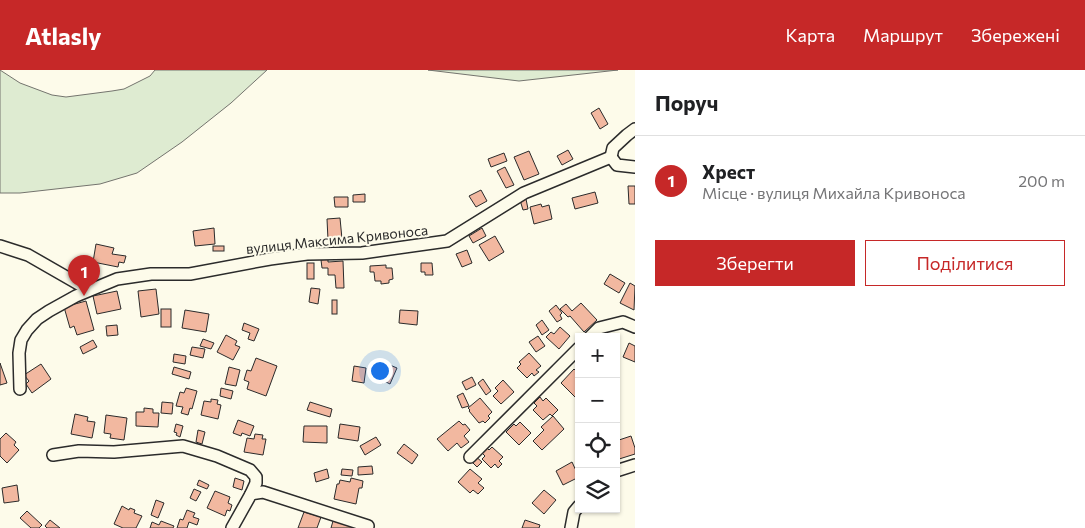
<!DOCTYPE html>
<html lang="uk">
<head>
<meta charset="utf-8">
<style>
	:root { --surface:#fff; --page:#f6f6f6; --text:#202124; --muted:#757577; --line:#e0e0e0; --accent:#c62828 }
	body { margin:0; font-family:Commissioner,sans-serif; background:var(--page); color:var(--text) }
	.controls { position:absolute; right:15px; bottom:15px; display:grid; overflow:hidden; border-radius:0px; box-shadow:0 1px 4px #0004 }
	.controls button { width:45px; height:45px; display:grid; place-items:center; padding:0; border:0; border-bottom:1px solid var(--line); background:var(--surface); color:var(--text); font:25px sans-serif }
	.you { position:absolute; left:379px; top:300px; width:18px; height:18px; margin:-12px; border:4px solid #fff; border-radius:50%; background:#1a73e8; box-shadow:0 0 0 8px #1a73e833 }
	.badge { display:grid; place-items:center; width:32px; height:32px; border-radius:50%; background:var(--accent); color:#fff; font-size:16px; font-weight:700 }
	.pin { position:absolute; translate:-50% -41px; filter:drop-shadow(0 1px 2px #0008) }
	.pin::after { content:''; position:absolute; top:26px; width:18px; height:15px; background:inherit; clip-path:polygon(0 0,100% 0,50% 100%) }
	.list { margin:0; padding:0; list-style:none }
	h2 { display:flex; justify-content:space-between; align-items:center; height:65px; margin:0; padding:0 20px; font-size:21px }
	h2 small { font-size:16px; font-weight:400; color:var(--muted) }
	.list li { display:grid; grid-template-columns:32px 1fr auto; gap:15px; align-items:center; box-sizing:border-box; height:90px; padding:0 20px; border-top:1px solid var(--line) }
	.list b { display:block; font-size:19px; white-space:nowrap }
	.list p { margin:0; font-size:16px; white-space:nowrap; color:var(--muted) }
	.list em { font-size:16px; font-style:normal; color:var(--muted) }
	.actions { display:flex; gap:10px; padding:15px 20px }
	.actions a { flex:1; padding:11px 0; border:1px solid var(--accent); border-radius:0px; text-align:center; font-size:18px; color:var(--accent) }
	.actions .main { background:var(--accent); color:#fff }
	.icon { flex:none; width:28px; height:28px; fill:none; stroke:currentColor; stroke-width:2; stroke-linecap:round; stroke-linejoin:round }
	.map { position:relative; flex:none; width:635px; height:458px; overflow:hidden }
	header { display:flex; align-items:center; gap:30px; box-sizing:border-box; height:70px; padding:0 25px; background:var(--accent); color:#fff }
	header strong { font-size:24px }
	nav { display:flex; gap:28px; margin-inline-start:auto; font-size:18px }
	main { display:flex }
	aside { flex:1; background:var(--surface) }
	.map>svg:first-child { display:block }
	.green { fill:#deebd1; stroke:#74746e }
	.building { fill:#f2b8a0; stroke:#2b2b2b }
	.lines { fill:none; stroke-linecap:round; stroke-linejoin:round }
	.minor-casing { stroke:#2b2b2b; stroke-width:14 }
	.minor { stroke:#fdfbea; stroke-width:11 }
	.labels { text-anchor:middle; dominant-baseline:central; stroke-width:4; stroke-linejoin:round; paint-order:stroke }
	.street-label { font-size:14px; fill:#2b2b2b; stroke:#fdfbea }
</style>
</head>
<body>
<header>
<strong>Atlasly</strong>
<nav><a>Карта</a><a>Маршрут</a><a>Збережені</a></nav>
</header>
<main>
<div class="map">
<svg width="635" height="458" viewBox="0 0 635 458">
	<rect width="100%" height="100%" fill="#fdfbea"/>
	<g class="green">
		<path d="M0,0L20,13L52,25L66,27L112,21L124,19L150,6L155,0H267L231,33L182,72L137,103L100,114L20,123H0Z"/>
		<path d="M428,0H618L519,11Z"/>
	</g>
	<g class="building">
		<path d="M599,38L608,54L600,59L591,43Z"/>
		<path d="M568,80L573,89L562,95L557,86Z"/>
		<path d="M529,81L539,104L524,110L514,87Z"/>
		<path d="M504,83L507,91L491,97L488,89Z"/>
		<path d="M505,97L514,115L506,118L497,101Z"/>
		<path d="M628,116H635V134H629Z"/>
		<path d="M481,120L487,131L476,137L469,126Z"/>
		<path d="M595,122L598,133L575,139L572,128Z"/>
		<path d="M365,124V132H353V125Z"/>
		<path d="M334,127H348V137H335Z"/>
		<path d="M526,129L528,139L523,140L520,130Z"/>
		<path d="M541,134L542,137L549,135L552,149L534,154L530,137Z"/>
		<path d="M340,148L342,169L328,170L327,149Z"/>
		<path d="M214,158L215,174L195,176L193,161Z"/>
		<path d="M482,158L486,166L473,173L469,166Z"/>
		<path d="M495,166L504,182L489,191L479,175Z"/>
		<path d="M96,174L114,178L112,184L126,186L124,193L119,192L118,197L93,192Z"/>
		<rect x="213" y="176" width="11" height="5"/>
		<path d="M467,180L472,193L462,197L456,184Z"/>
		<path d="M328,189V192L343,191L344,218H336L335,205H328V198H322L321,190Z"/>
		<rect x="307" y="193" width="7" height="16"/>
		<path d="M421,193H432L433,205H425V202H421Z"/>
		<path d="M386,195V198H392L393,209L389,210V213L381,214V211H375L374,202H370V196Z"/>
		<path d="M610,204L625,213L619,223L604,214Z"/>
		<path d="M630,213L635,216L634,240L620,233Z"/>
		<path d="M311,218L320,219L318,234L309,232Z"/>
		<path d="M156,219L159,244L141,247L138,221Z"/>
		<path d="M117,221L121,239L97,244L93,226Z"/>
		<rect x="332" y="230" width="5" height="14"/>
		<path d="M86,231L94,260L77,265L74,256L70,258L64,237Z"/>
		<path d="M581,233L597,250L584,262L570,246L568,247L560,239L566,234L572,241Z"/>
		<path d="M556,235L562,243L560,245L562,249L557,252L549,241Z"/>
		<rect x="161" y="239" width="10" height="18"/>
		<path d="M185,240L209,244L206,262L182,258Z"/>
		<path d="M400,240L418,241L417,255L399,253Z"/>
		<path d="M542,250L549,260L542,265L536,255Z"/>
		<path d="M244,253L259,259L254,271L248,269L250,263L242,260Z"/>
		<path d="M117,255L118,265L107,266L106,256Z"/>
		<path d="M560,257L570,266L559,279L546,267L551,262L554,264Z"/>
		<path d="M226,265L237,271L235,275L240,277L233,290L217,282Z"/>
		<path d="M538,266L545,276L536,282L529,272Z"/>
		<path d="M203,269L214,273L211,279L200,276Z"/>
		<path d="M93,270L97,277L83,284L80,277Z"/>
		<path d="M629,273L635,276V292L623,287Z"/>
		<path d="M192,277L205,279L203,288L190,285Z"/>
		<path d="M529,283L541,296L536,300L539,302L534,306L532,303L527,308L517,298L521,294L519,292Z"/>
		<path d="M174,284L186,286L185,294L173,292Z"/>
		<path d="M256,288L277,296L266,326L247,319L249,312L244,310L247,300L251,301Z"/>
		<path d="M378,290L397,298L390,314L384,311L383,313L377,311L378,309L371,306Z"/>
		<path d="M0,293L7,313L0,315Z"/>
		<path d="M41,294L51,309L32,323L26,314L29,311L24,305Z"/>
		<path d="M354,296L366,298L364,313L352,311Z"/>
		<path d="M174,297L191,302L189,309L172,304Z"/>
		<path d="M229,297L240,300L236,316L225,314Z"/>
		<path d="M574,299L579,304V328L578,330L561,313Z"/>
		<path d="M472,307L476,315L466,320L462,312Z"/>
		<path d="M483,309L491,321L486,325L478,313Z"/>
		<path d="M503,310L514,322L501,334L493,326L498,321L495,318Z"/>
		<path d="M186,318L197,321L192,339L190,338L188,345L181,343L183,337L176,336L180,322L184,323Z"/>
		<path d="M221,318L233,321L231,329L220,326Z"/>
		<path d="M463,323L469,336L462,338L457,326Z"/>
		<path d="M540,327L543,331L546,328L558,340L552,346L550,344L543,350L533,340L537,336L534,333Z"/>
		<path d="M480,328L492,342L488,346L490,348L485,353L483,351L479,353L469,341L470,340L468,338Z"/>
		<path d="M211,329L218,330L217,334L221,335L218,349L201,345L204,331L211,332Z"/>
		<path d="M162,332L173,333L172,344L161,343Z"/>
		<path d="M310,332L332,339L330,347L307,340Z"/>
		<path d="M144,338L153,339V343H159L158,357L136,356V342H144Z"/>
		<path d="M75,344L88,347L87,351L95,352L92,368L71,364Z"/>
		<path d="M106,345L127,348L124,370L110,368L111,364L104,363Z"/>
		<path d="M553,346L564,359L542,380L533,371L544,360L541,357Z"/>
		<path d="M238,350L254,356L250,366L242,363L241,366L233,363Z"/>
		<path d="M459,351L463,355L465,354L470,360L464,366L469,372L461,378L457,373L448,381L437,369Z"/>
		<path d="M520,352L531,363L519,375L506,362L514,354L516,356Z"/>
		<path d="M176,354L183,356L180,367L176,365L177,363L174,362Z"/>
		<path d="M340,354L360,357L358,371L338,368Z"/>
		<path d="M304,356H327V373L303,372Z"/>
		<path d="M198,360L205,362L202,374L196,372Z"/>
		<path d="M6,363L16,372L14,375L19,380L7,393L0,386V369Z"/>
		<path d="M255,364L263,365L262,369H266L263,385L244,382L247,368L254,369Z"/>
		<path d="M579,365V380L576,372L578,371L576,366Z"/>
		<path d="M631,366L635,378V384L616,390V371Z"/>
		<path d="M376,367L381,375L365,385L360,376Z"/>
		<path d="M404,374L418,385L412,394L397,383Z"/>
		<path d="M492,377L503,387L499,391L502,394L498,398L495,394L491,398L482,389L485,386L482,383L487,378L489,380Z"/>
		<path d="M474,385L482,392L477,397L469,389Z"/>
		<path d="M572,392L579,407L563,415L556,401Z"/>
		<path d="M372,396L373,404L358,405V397Z"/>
		<path d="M327,399L329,408L316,412L314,403Z"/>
		<path d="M342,399L353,400L352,406L341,405Z"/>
		<path d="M470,399L482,409L478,413L484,418L478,424L473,420L470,423L458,412Z"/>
		<path d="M235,408L244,411L242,420L233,417Z"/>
		<path d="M351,408L363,411L362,418H359L356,434L334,429L337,414H339L340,410L350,412Z"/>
		<path d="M199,410L209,415L207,419L197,415Z"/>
		<path d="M17,415L19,431L4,433L2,418Z"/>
		<path d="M194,419L201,422L196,431L190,428Z"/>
		<path d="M544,420L556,430L544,444L532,433Z"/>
		<path d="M215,421L230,427L228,433L232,435L230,441L227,440L225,446L207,438Z"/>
		<path d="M156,430L164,433L158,448L151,445Z"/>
		<path d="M122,436L129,440L130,438L135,440L134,443L142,446L136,458H123L114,454Z"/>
		<path d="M187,440L195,443L193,447L199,449L197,455L189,452L187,458H177L180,449L183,450Z"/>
		<path d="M27,441L42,455L39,458H31L20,448Z"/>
		<path d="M304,442L321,447L317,458H298Z"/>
		<path d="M50,450L60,458H47L45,456Z"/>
		<path d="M525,450L540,455L539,458H522Z"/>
		<path d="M161,451L174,456L173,458H150L152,452L159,455Z"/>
		<path d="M333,451L354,457V458H331Z"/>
	</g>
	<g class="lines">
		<defs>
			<g id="minor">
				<path d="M611,87L613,78L627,65L635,59"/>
				<path d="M611,87L617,95L635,97"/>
				<path d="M0,176L28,185L89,220"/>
				<path d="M590,267L599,258L623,252L635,257"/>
				<path d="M20,319L19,283L21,270L27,260L37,249L49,241L76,226L117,209L151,204H190L270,189L307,184L362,183L447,171L524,123L611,87"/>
				<path d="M53,385L79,381L114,382L183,376L217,386L250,400L256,407V413L251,424"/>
				<path d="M470,387L579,278"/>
				<path d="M616,401L635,395"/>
				<path d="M232,458L251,424L263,422L368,456"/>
				<path d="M571,458L574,442L579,436"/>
			</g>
		</defs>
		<use href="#minor" class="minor-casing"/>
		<use href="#minor" class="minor"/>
	</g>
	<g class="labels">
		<g class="street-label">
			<text transform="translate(337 169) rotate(-6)">вулиця Максима Кривоноса</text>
		</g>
	</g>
</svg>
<div class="controls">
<button>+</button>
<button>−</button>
<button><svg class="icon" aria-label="locate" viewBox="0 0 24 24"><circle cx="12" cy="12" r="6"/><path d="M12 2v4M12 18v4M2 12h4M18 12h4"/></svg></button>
<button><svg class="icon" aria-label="layers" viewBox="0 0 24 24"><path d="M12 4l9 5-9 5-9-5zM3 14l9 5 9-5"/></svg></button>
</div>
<div class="you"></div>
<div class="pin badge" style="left:84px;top:226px">1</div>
</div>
<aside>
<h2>Поруч<small></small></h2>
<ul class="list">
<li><span class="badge">1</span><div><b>Хрест</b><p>Місце · вулиця Михайла Кривоноса</p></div><em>200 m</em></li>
</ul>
<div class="actions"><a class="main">Зберегти</a><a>Поділитися</a></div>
</aside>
</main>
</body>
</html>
